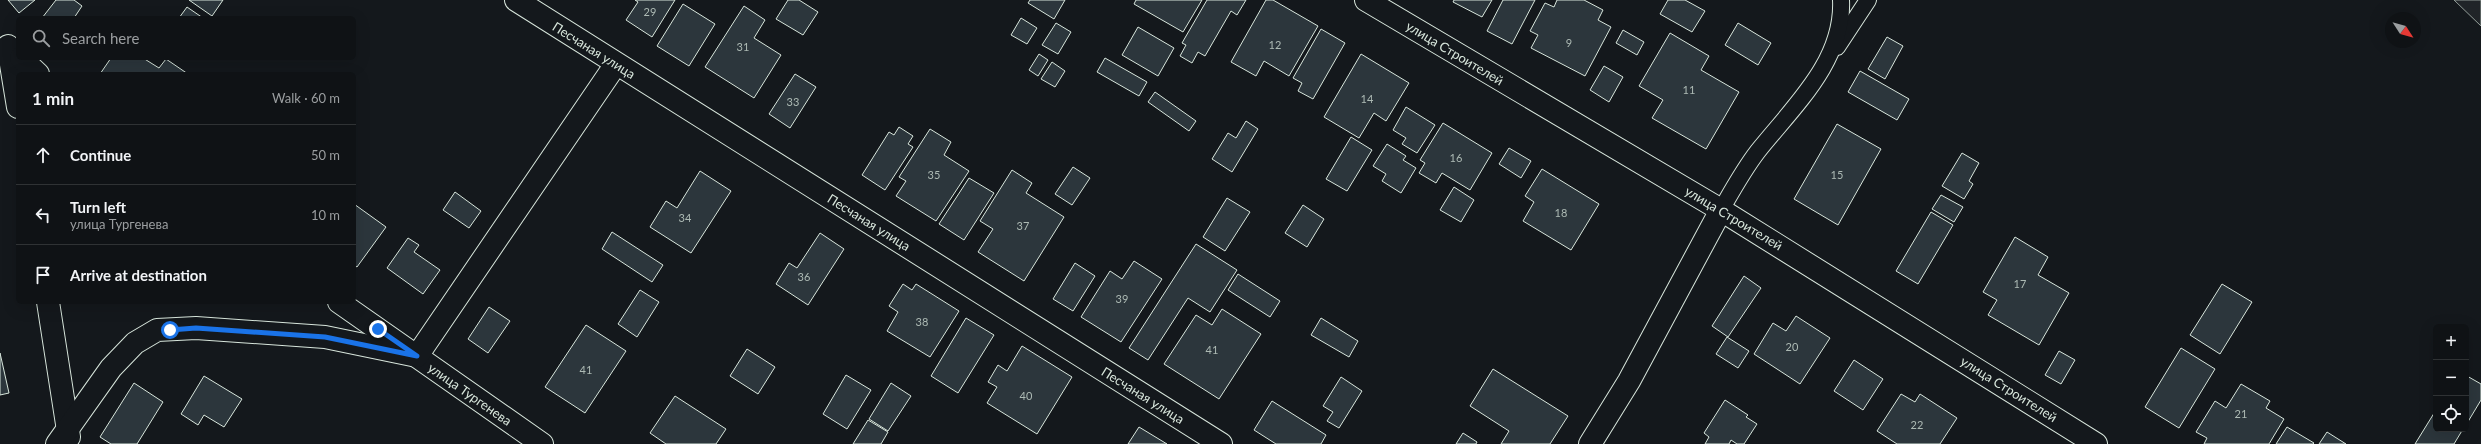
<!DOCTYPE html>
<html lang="en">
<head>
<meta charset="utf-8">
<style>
	:root { --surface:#0f1215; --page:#1d2022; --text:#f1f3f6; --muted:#9b9ea0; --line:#2f3234 }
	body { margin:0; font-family:Lato,sans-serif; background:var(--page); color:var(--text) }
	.controls { position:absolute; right:12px; bottom:12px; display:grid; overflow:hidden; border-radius:6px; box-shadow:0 4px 16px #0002 }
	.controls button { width:36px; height:36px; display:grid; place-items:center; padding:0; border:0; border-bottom:1px solid var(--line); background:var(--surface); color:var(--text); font:20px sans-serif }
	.compass { position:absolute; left:2385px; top:12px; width:36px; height:36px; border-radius:50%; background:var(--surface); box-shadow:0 4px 16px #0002; rotate:126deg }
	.stop { position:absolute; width:12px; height:12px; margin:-9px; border:3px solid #1a73e8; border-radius:50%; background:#fff }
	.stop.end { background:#1a73e8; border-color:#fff; box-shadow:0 1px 4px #0008 }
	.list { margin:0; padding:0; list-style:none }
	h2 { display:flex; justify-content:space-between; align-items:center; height:52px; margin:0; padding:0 16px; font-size:17px }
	h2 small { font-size:13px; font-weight:400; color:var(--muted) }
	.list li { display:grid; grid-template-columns:26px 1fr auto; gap:12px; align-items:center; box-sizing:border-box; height:60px; padding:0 16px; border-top:1px solid var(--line) }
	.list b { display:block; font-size:15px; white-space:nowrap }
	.list p { margin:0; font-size:13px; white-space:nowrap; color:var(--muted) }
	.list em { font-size:13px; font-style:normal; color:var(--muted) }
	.icon { flex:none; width:22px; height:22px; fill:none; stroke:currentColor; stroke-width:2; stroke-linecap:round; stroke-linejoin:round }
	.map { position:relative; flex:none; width:2481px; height:444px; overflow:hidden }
	.search { position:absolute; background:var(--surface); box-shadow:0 4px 16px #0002; left:16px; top:16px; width:340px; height:44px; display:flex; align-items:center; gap:10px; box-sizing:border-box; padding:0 14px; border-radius:6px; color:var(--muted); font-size:15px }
	.panel { position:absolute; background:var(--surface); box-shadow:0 4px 16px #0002; left:16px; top:72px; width:340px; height:232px; border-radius:6px }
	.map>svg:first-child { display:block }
	.green { fill:#202428; stroke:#939e99 }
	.building { fill:#2c363c; stroke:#d8e6dc }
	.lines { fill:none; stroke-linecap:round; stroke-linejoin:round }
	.service-casing { stroke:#d8e6dc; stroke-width:18 }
	.minor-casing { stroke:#d8e6dc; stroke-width:24 }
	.service { stroke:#14181c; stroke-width:16 }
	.minor { stroke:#14181c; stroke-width:22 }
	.route { stroke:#1a73e8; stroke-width:5 }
	.labels { text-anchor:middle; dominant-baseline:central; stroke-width:3; stroke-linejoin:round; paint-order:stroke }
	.number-label { font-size:11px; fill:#adbab4 }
	.street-label { font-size:13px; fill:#d8e6dc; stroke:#14181c }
</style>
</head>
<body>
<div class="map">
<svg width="2481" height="444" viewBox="0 0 2481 444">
	<rect width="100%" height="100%" fill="#14181c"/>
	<path class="green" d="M2454,0H2481V26Z"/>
	<g class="building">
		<path d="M8,0H35L19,13Z"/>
		<path d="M56,0H74L82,6L74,18H42Z"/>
		<path d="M189,0H223L212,16Z"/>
		<path d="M635,0H675L652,37L626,20L638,2Z"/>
		<path d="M788,0H799L818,12L803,35L776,19Z"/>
		<path d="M1030,0H1065L1054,19L1028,3Z"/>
		<path d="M1136,0H1202L1183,32L1134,4Z"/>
		<path d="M1207,0H1246L1237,15L1231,11L1205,56L1198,52L1192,63L1180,56L1186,45L1182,43Z"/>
		<path d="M1266,0H1273L1318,26L1289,76L1264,61L1256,76L1231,62Z"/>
		<path d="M1454,0H1492L1482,17L1453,2Z"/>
		<path d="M1503,0H1535L1512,44L1487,31Z"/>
		<path d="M1557,0H1584L1603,10L1598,20L1611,27L1585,76L1531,48L1538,35L1530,31L1545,3L1554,7Z"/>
		<path d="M1668,0H1685L1705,11L1692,32L1660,14Z"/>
		<path d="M683,4L715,24L689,66L657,46Z"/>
		<path d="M744,6L765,20L754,38L781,55L754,98L705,67Z"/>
		<path d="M187,7L203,18H179Z"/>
		<path d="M1021,18L1037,28L1027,44L1011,35Z"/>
		<path d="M1056,23L1071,32L1058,54L1042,45Z"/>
		<path d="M1738,23L1771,43L1758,65L1725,45Z"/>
		<path d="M1138,27L1174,48L1158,76L1122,55Z"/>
		<path d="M1321,29L1345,43L1313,99L1298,91L1302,83L1293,78Z"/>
		<path d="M1623,30L1644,42L1637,55L1616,43Z"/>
		<path d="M1670,33L1709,56L1701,70L1739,92L1706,149L1652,118L1663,100L1639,86Z"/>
		<path d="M1887,37L1903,46L1885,79L1868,69Z"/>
		<path d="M1039,54L1048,60L1038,76L1029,70Z"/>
		<path d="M1361,54L1409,83L1386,121L1374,113L1359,138L1324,117Z"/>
		<path d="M111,58H143L159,68L166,59L188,74H100Z"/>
		<path d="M1105,58L1147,82L1139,96L1097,72Z"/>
		<path d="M1052,62L1065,71L1055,87L1041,79Z"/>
		<path d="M1604,66L1623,77L1609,102L1590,90Z"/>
		<path d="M1860,71L1909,99L1897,120L1848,92Z"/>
		<path d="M795,74L816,87L790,128L769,114Z"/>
		<path d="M1155,92L1196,121L1189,131L1148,102Z"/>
		<path d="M1406,107L1435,125L1417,153L1402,144L1406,138L1393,130Z"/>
		<path d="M1246,121L1258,129L1232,172L1212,159L1228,133L1236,138Z"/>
		<path d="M1443,123L1492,153L1470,190L1442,173L1436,183L1419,173L1425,163L1420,160Z"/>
		<path d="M1837,124L1881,149L1838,225L1794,199Z"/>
		<path d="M899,127L913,136L908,144L913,147L885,190L862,175L889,132L894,135Z"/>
		<path d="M930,129L951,142L944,155L969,171L936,221L896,196L906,181L899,177Z"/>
		<path d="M1351,137L1372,150L1347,191L1326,179Z"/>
		<path d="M1387,144L1406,156L1403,160L1416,168L1401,193L1382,181L1386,174L1373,166Z"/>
		<path d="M1509,148L1531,161L1521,178L1499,164Z"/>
		<path d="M1962,153L1979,163L1969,181L1973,184L1964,199L1942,186Z"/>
		<path d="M1073,167L1090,178L1072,205L1055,194Z"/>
		<path d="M1542,169L1599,204L1571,250L1523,221L1534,202L1525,196Z"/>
		<path d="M1012,170L1032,183L1026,193L1064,217L1024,281L978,252L993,229L980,221Z"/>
		<path d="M700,171L731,191L691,253L650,227L666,201L677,208Z"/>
		<path d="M969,178L994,193L964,240L939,224Z"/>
		<path d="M1454,187L1474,200L1461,222L1440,210Z"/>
		<path d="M455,192L481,211L469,228L443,210Z"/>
		<path d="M1941,195L1963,207L1954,222L1932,209Z"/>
		<path d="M1227,198L1250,212L1225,251L1203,237Z"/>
		<path d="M354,204L386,227L357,267L354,265Z"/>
		<path d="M1303,205L1324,219L1307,247L1285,233Z"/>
		<path d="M1931,212L1953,225L1918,284L1896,271Z"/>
		<path d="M612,232L663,265L652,282L602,249Z"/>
		<path d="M820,233L844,249L808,305L776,284L789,263L797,268Z"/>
		<path d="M2015,237L2048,257L2038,275L2069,293L2039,345L1988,315L1997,300L1983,292Z"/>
		<path d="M408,238L419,245L414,252L440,270L423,294L387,268Z"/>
		<path d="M1196,244L1237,270L1210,312L1188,298L1148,360L1129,348Z"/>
		<path d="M1134,261L1162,279L1121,342L1081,317L1110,271L1122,279Z"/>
		<path d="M1075,263L1095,276L1073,311L1053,299Z"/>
		<path d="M1238,274L1280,301L1270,317L1228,290Z"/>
		<path d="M1744,276L1761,288L1728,337L1712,326Z"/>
		<path d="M903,284L912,290L916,284L959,311L930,357L887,331L898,312L889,306Z"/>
		<path d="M2222,284L2252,302L2220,354L2190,335Z"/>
		<path d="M640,290L659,302L637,337L618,324Z"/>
		<path d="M489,307L510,321L488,353L468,339Z"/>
		<path d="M1222,309L1261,334L1219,399L1164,364L1196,315L1212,325Z"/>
		<path d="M1796,316L1830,338L1800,384L1754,354L1773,323L1786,331Z"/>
		<path d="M966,318L994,335L958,393L931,376Z"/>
		<path d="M1321,318L1358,341L1349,357L1311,335Z"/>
		<path d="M586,325L626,351L585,413L545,387Z"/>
		<path d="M1727,337L1749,351L1738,368L1716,354Z"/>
		<path d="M1022,346L1072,377L1037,434L987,403L997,387L988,382L998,365L1007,371Z"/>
		<path d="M2181,348L2215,369L2179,428L2145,407Z"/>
		<path d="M747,349L775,367L758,394L730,376Z"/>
		<path d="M2059,351L2075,360L2061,384L2045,375Z"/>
		<path d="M0,353L9,393L0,395Z"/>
		<path d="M1854,360L1883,379L1863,410L1834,391Z"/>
		<path d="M1493,369L1568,416L1550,444H1501L1509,431L1470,406Z"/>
		<path d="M846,375L871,390L847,429L823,414Z"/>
		<path d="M204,376L242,399L224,427L204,415L198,425L181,414Z"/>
		<path d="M2467,376L2481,384V400L2466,425Z"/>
		<path d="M1341,377L1362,391L1339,428L1327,421L1333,412L1323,406Z"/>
		<path d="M134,383L163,402L137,444H111L100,437Z"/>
		<path d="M891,383L911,396L888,431L869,419Z"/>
		<path d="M2241,384L2270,401L2266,408L2284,419L2269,444H2204L2207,438L2196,432L2215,401L2226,408Z"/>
		<path d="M1901,394L1915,402L1920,394L1957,418L1940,444H1897L1877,431Z"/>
		<path d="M675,396L726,429L716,444H666L650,433Z"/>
		<path d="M1725,400L1748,415L1746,417L1757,424L1744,444H1737L1731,440L1729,444H1705L1709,437L1704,433Z"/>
		<path d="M1272,401L1326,435L1321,444H1276L1254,430Z"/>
		<path d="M2436,410V429H2463L2454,444H2415Z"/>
		<path d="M868,420L888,432L881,444H853Z"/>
		<path d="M1139,427L1167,444H1128Z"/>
		<path d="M2287,427L2314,443L2313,444H2276Z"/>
		<path d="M2327,432L2346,444H2319Z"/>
		<path d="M1463,433L1477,442L1476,444H1456Z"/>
	</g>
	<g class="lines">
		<defs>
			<g id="service">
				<path d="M1837,47L1868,0"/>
				<path d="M1721,210C1733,189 1744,169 1758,151C1793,107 1844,61 1841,0"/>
			</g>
			<g id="minor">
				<path d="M516,0L1221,444"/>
				<path d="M1366,0L1721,210L2096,444"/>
				<path d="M8,46L18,107"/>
				<path d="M21,58L38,74"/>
				<path d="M48,302L69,437"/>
				<path d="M339,302L542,444"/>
				<path d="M57,444L111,368L135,343L157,330L196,328L325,337L417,356L616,64"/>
				<path d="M1590,444L1629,381L1721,210"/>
			</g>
		</defs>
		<use href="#service" class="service-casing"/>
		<use href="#minor" class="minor-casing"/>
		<use href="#service" class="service"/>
		<use href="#minor" class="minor"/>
	</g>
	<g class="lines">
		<path class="route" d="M170,330L196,328L325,337L417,356L378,329"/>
	</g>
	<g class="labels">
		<g class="number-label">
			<text x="650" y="11">29</text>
			<text x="1569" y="42">9</text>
			<text x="1275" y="44">12</text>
			<text x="743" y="46">31</text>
			<text x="1689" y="89">11</text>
			<text x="1367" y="98">14</text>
			<text x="793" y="101">33</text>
			<text x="1456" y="157">16</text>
			<text x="934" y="174">35</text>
			<text x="1837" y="174">15</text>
			<text x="1561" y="212">18</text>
			<text x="685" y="217">34</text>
			<text x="1023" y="225">37</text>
			<text x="804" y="276">36</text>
			<text x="2020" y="283">17</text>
			<text x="1122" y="298">39</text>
			<text x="922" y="321">38</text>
			<text x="1792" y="346">20</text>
			<text x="1212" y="349">41</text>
			<text x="586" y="369">41</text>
			<text x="1026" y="395">40</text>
			<text x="2241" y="413">21</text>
			<text x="1917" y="424">22</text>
		</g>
		<g class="street-label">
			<text transform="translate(594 50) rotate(32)">Песчаная улица</text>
			<text transform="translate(1455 53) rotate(31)">улица Строителей</text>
			<text transform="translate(1734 218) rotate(31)">улица Строителей</text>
			<text transform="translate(869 222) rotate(32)">Песчаная улица</text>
			<text transform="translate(2009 389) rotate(32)">улица Строителей</text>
			<text transform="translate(470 394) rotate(35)">улица Тургенева</text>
			<text transform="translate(1143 395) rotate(32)">Песчаная улица</text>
		</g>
	</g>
</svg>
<div class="controls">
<button>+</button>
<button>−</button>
<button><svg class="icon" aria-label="locate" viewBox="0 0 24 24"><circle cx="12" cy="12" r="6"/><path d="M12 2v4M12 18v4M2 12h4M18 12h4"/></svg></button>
</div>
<svg class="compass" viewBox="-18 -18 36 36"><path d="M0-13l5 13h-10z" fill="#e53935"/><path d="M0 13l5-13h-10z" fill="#9b9ea0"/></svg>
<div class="stop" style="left:170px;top:330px"></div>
<div class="stop end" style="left:378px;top:329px"></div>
<div class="search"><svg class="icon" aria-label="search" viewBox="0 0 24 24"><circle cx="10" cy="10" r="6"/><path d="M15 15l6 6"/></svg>Search here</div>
<section class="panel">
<h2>1 min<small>Walk · 60 m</small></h2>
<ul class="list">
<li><svg class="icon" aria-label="ahead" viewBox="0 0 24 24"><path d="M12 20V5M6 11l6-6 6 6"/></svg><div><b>Continue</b></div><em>50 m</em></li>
<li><svg class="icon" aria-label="left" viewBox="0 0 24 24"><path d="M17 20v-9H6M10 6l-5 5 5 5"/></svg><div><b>Turn left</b><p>улица Тургенева</p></div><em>10 m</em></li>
<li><svg class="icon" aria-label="arrive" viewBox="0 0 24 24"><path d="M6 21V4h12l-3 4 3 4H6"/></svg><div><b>Arrive at destination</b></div></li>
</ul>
</section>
</div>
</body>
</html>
